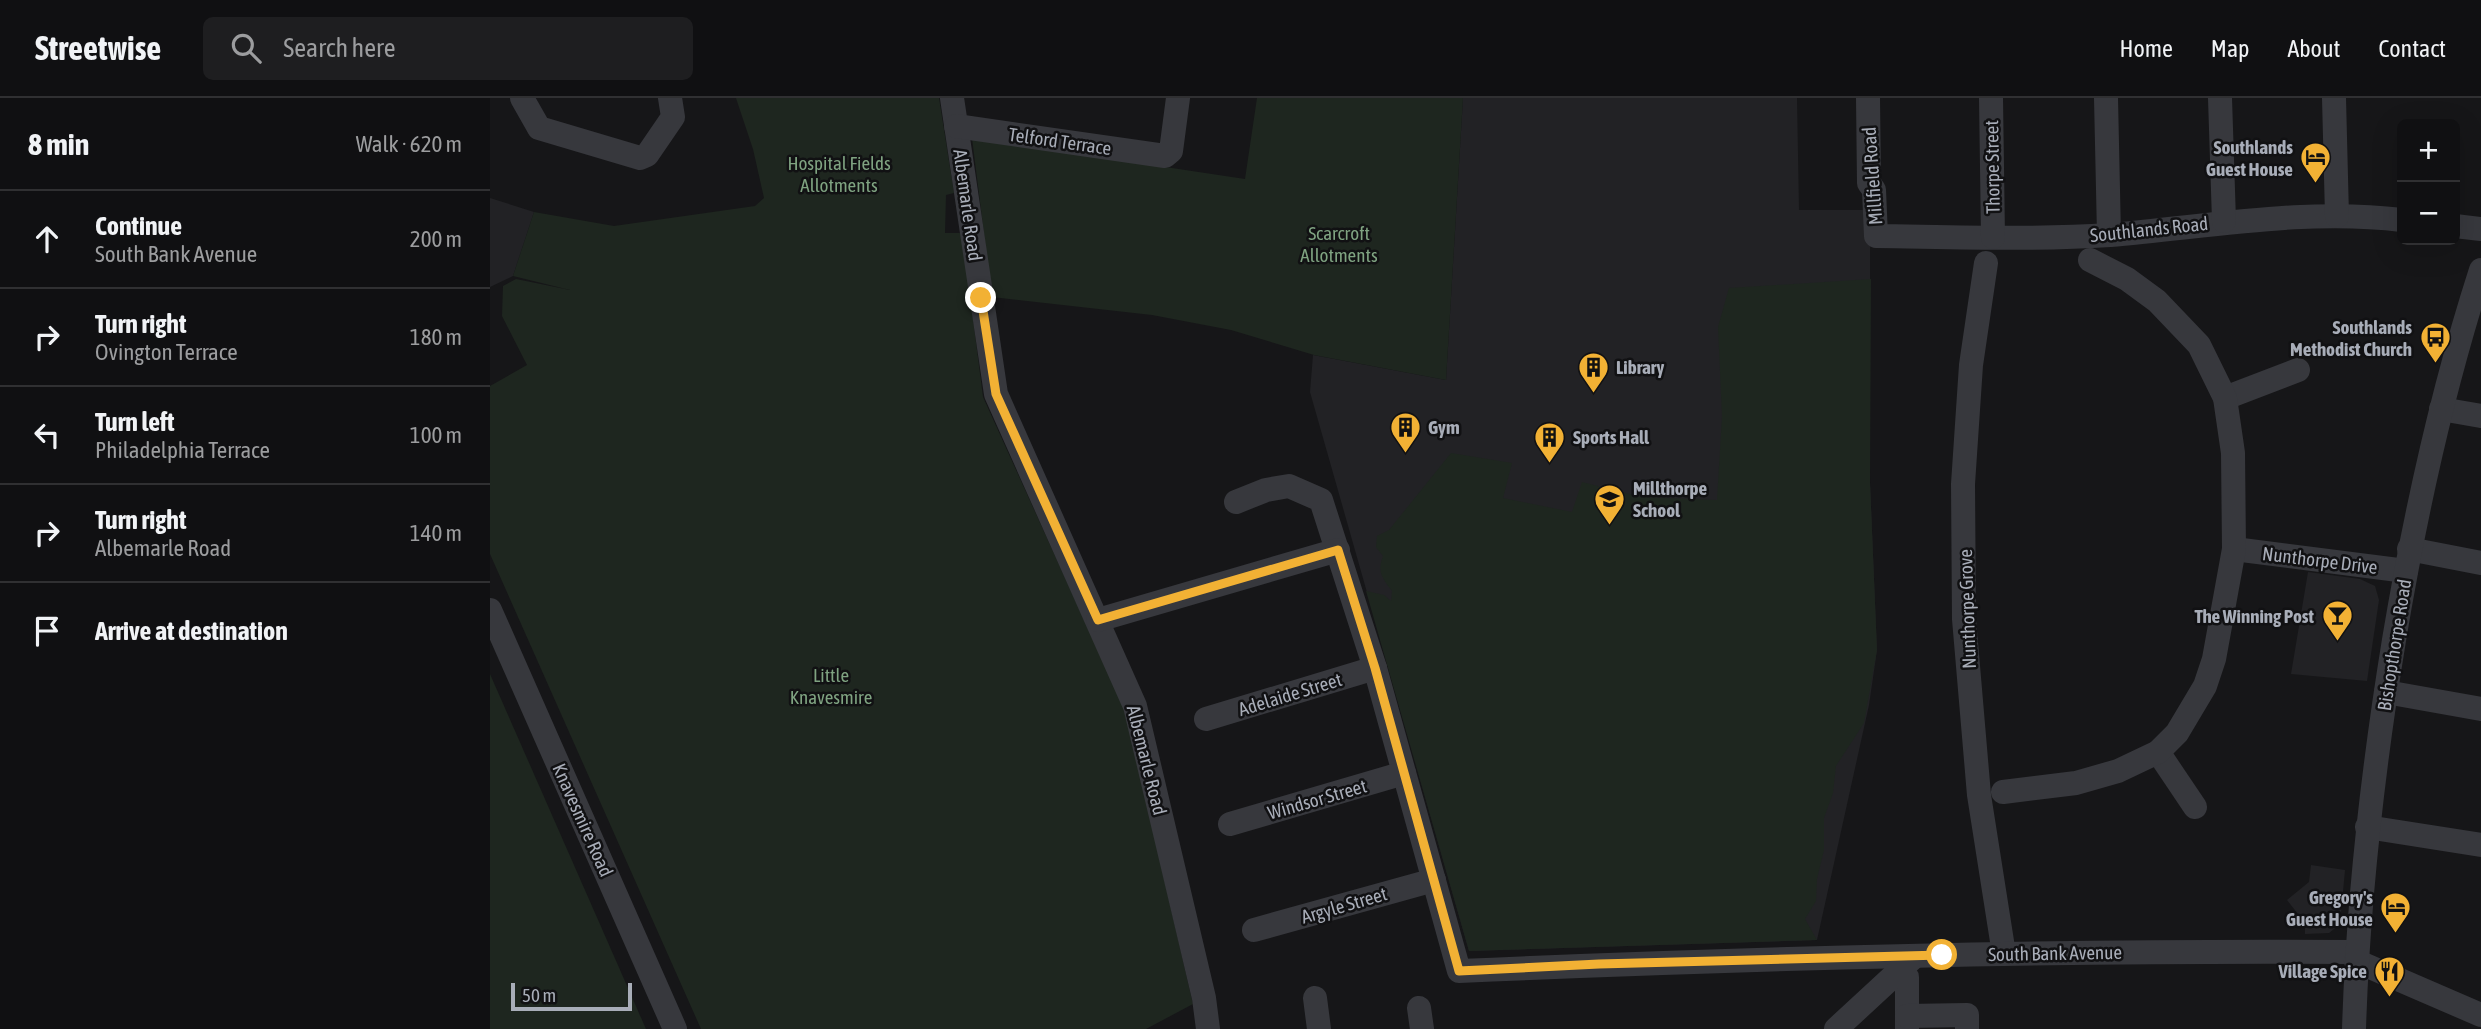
<!DOCTYPE html>
<html lang="en">
<head>
<meta charset="utf-8">
<style>
	:root { --surface:#101012; --page:#1e1e20; --text:#f1f3f6; --muted:#9c9d9f; --line:#303032 }
	body { margin:0; font-family:"Asap Condensed",sans-serif; background:var(--page); color:var(--text) }
	.controls { position:absolute; right:21px; top:21px; display:grid; overflow:hidden; border-radius:10px; box-shadow:0 7px 28px #0002 }
	.controls button { width:63px; height:63px; display:grid; place-items:center; padding:0; border:0; border-bottom:2px solid var(--line); background:var(--surface); color:var(--text); font:35px sans-serif }
	.scale { position:absolute; left:21px; bottom:18px; width:121px; box-sizing:border-box; padding-left:7px; border:4px solid #a8adb8; border-top:0; font-size:19px; line-height:24px; white-space:nowrap; color:#a8adb8; -webkit-text-stroke:5px #111113; paint-order:stroke }
	.stop { position:absolute; width:21px; height:21px; margin:-16px; border:5px solid #f2b134; border-radius:50%; background:#fff }
	.stop.end { background:#f2b134; border-color:#fff; box-shadow:0 2px 7px #0008 }
	.list { margin:0; padding:0; list-style:none }
	h2 { display:flex; justify-content:space-between; align-items:center; height:91px; margin:0; padding:0 28px; font-size:30px }
	h2 small { font-size:23px; font-weight:400; color:var(--muted) }
	.list li { display:grid; grid-template-columns:46px 1fr auto; gap:21px; align-items:center; box-sizing:border-box; height:98px; padding:0 28px; border-top:2px solid var(--line) }
	.list b { display:block; font-size:26px; white-space:nowrap }
	.list p { margin:0; font-size:23px; white-space:nowrap; color:var(--muted) }
	.list em { font-size:23px; font-style:normal; color:var(--muted) }
	.icon { flex:none; width:38px; height:38px; fill:none; stroke:currentColor; stroke-width:2; stroke-linecap:round; stroke-linejoin:round }
	.map { position:relative; flex:none; width:1991px; height:931px; overflow:hidden }
	header { display:flex; align-items:center; gap:42px; box-sizing:border-box; height:98px; padding:0 35px; background:var(--surface); border-bottom:2px solid var(--line) }
	header strong { font-size:33px }
	nav { display:flex; gap:38px; margin-inline-start:auto; font-size:24px }
	.search { width:490px; height:63px; background:var(--page); display:flex; align-items:center; gap:18px; box-sizing:border-box; padding:0 24px; border-radius:10px; color:var(--muted); font-size:26px }
	main { display:flex }
	aside { flex:1; background:var(--surface) }
	.map>svg:first-child { display:block }
	.built { fill:#222225 }
	.green { fill:#1e261f }
	.lines { fill:none; stroke-linecap:round; stroke-linejoin:round }
	.minor { stroke:#37383d; stroke-width:24 }
	.route { stroke:#f2b134; stroke-width:9 }
	.labels { text-anchor:middle; dominant-baseline:central; stroke-width:5; stroke-linejoin:round; paint-order:stroke }
	.street-label { font-size:19px; fill:#a8adb8; stroke:#111113 }
	.poi-label { font-size:19px; font-weight:bold; fill:#a8adb8; stroke:#111113; text-anchor:end }
	.park-label { font-size:19px; fill:#7fa381; stroke:#111113 }
</style>
</head>
<body>
<header>
<strong>Streetwise</strong>
<div class="search"><svg class="icon" aria-label="search" viewBox="0 0 24 24"><circle cx="10" cy="10" r="6"/><path d="M15 15l6 6"/></svg>Search here</div>
<nav><a>Home</a><a>Map</a><a>About</a><a>Contact</a></nav>
</header>
<main>
<aside>
<h2>8 min<small>Walk · 620 m</small></h2>
<ul class="list">
<li><svg class="icon" aria-label="ahead" viewBox="0 0 24 24"><path d="M12 20V5M6 11l6-6 6 6"/></svg><div><b>Continue</b><p>South Bank Avenue</p></div><em>200 m</em></li>
<li><svg class="icon" aria-label="right" viewBox="0 0 24 24"><path d="M7 20v-9h11M14 6l5 5-5 5"/></svg><div><b>Turn right</b><p>Ovington Terrace</p></div><em>180 m</em></li>
<li><svg class="icon" aria-label="left" viewBox="0 0 24 24"><path d="M17 20v-9H6M10 6l-5 5 5 5"/></svg><div><b>Turn left</b><p>Philadelphia Terrace</p></div><em>100 m</em></li>
<li><svg class="icon" aria-label="right" viewBox="0 0 24 24"><path d="M7 20v-9h11M14 6l5 5-5 5"/></svg><div><b>Turn right</b><p>Albemarle Road</p></div><em>140 m</em></li>
<li><svg class="icon" aria-label="arrive" viewBox="0 0 24 24"><path d="M6 21V4h12l-3 4 3 4H6"/></svg><div><b>Arrive at destination</b></div></li>
</ul>
</aside>
<div class="map">
<svg width="1991" height="931" viewBox="0 0 1991 931">
	<rect width="100%" height="100%" fill="#161618"/>
	<g class="built">
		<path d="M973,0H1307L1309,112H1380V384L1387,552L1379,607L1327,842L979,853L820,294L823,257L956,282Z"/>
		<path d="M0,100L44,114L23,178L0,189Z"/>
		<path d="M1818,474L1870,481L1885,488L1889,502L1877,583L1801,576Z"/>
		<path d="M1821,767L1855,772L1850,826L1839,835L1815,836V825L1797,802L1819,784Z"/>
	</g>
	<g class="green">
		<path d="M246,0H449L464,95L456,97L455,135H472L493,299L635,612L703,906L656,931H211L0,456V288L37,267L12,218L13,188L26,181L80,192L23,178L44,114L124,128L265,108L274,100L263,51Z"/>
		<path d="M767,0H973L956,282L824,257L741,232L662,217L502,199L482,40L755,81Z"/>
		<path d="M1381,181L1380,384L1387,552L1374,625L1346,668L1343,695L1334,720V752L1327,781L1326,803L1315,821L1327,842L979,853L876,493L894,497L901,503L902,493C892,480 887,474 893,458L886,449L887,438L899,432L961,355L1022,365L1013,400L1082,414L1092,384L1151,399L1227,402L1232,318L1228,229L1239,190Z"/>
		<path d="M0,576L156,931H0Z"/>
	</g>
	<g class="lines">
		<g class="minor">
			<path d="M32,0L49,30L150,60L157,57L183,19L180,0"/>
			<path d="M462,0L506,296L645,608L714,900L718,931"/>
			<path d="M1378,0L1379,85L1384,92L1386,138C1463,139 1543,142 1620,137C1717,129 1815,110 1912,122"/>
			<path d="M1501,0L1503,139"/>
			<path d="M1616,0L1619,137"/>
			<path d="M1730,0L1734,123"/>
			<path d="M1844,0L1847,118"/>
			<path d="M466,28L675,58L681,53L688,0"/>
			<path d="M1965,128L1991,131"/>
			<path d="M1496,165L1481,267L1473,386L1474,521L1489,697L1514,856"/>
			<path d="M1735,300L1808,272"/>
			<path d="M1951,311L1991,318"/>
			<path d="M746,404L776,392L799,388L831,402L885,570L969,873C1268,860 1568,852 1867,854"/>
			<path d="M1744,451L1916,473"/>
			<path d="M1919,451L1991,465"/>
			<path d="M0,512L185,931"/>
			<path d="M608,522L848,452"/>
			<path d="M1896,594L1991,611"/>
			<path d="M716,621L885,570"/>
			<path d="M1668,654L1705,709"/>
			<path d="M1513,694L1586,685L1628,673L1668,654L1687,635L1715,588L1724,561L1744,451L1743,355L1735,300L1709,247L1667,203L1637,181L1600,162"/>
			<path d="M740,726L914,675"/>
			<path d="M1877,729L1991,747"/>
			<path d="M764,832L944,782"/>
			<path d="M1866,863L1991,917"/>
			<path d="M1410,871L1417,879V931"/>
			<path d="M825,900L829,931"/>
			<path d="M929,910L932,931"/>
			<path d="M1417,918L1477,917V931"/>
			<path d="M1346,931L1425,858"/>
			<path d="M1864,931C1868,800 1883,671 1904,542C1925,416 1952,293 1991,172"/>
		</g>
	</g>
	<g class="lines">
		<path class="route" d="M491,200L506,296L608,522L848,452L885,570L969,873L1109,866L1452,857"/>
	</g>
	<defs>
		<symbol id="hotel-pin" viewBox="-11 -11 22 30"><path d="M0 17L-7.5 6A9.5 9.5 0 1 1 7.5 6Z" fill="#f2b134" stroke="#111113"/><path d="M-6-4.5h1.5V1H6V5H4.5V3h-9V5H-6ZM-4 0a1.8 1.8 0 1 1 3.6 0ZM.5 0V-2.5h3Q6-2.5 6 0Z" fill="#111"/></symbol>
		<symbol id="bus-pin" viewBox="-11 -11 22 30"><path d="M0 17L-7.5 6A9.5 9.5 0 1 1 7.5 6Z" fill="#f2b134" stroke="#111113"/><path d="M-5-6H5V4H4V6H2V4H-2V6H-4V4H-5ZM-3.5-4V0h7V-4ZM-3.5 1.2v1.5H-2V1.2ZM2 1.2v1.5H3.5V1.2Z" fill="#111"/></symbol>
		<symbol id="building-pin" viewBox="-11 -11 22 30"><path d="M0 17L-7.5 6A9.5 9.5 0 1 1 7.5 6Z" fill="#f2b134" stroke="#111113"/><path d="M-4-6H4V6H1V3H-1V6H-4ZM-2.5-4.3h1.7v1.8h-1.7ZM.8-4.3h1.7v1.8H.8ZM-2.5-1h1.7V.8h-1.7ZM.8-1h1.7V.8H.8Z" fill="#111"/></symbol>
		<symbol id="school-pin" viewBox="-11 -11 22 30"><path d="M0 17L-7.5 6A9.5 9.5 0 1 1 7.5 6Z" fill="#f2b134" stroke="#111113"/><path d="M0-5L7-2L0 1L-7-2ZM-4 1L0 2.5L4 1V4Q0 6-4 4Z" fill="#111"/></symbol>
		<symbol id="bar-pin" viewBox="-11 -11 22 30"><path d="M0 17L-7.5 6A9.5 9.5 0 1 1 7.5 6Z" fill="#f2b134" stroke="#111113"/><path d="M-6-5H6L.8 .8V4.5H3.5V6h-7V4.5H-.8V.8Z" fill="#111"/></symbol>
		<symbol id="restaurant-pin" viewBox="-11 -11 22 30"><path d="M0 17L-7.5 6A9.5 9.5 0 1 1 7.5 6Z" fill="#f2b134" stroke="#111113"/><path d="M-5-6h1v4h1v-4h1v4h1v-4h1v5L-1.5 .5V6h-2V.5L-5-1ZM5-6V6H3V1.5H1.5Q1.5-4 5-6Z" fill="#111"/></symbol>
	</defs>
	<g fill-rule="evenodd">
		<use href="#hotel-pin" x="1808" y="42" width="35" height="47"/>
		<use href="#bus-pin" x="1928" y="222" width="35" height="47"/>
		<use href="#building-pin" x="1086" y="252" width="35" height="47"/>
		<use href="#building-pin" x="898" y="312" width="35" height="47"/>
		<use href="#building-pin" x="1042" y="322" width="35" height="47"/>
		<use href="#school-pin" x="1102" y="384" width="35" height="47"/>
		<use href="#bar-pin" x="1830" y="500" width="35" height="47"/>
		<use href="#hotel-pin" x="1888" y="792" width="35" height="47"/>
		<use href="#restaurant-pin" x="1882" y="856" width="35" height="47"/>
	</g>
	<g class="labels">
		<g class="street-label">
			<text transform="translate(570 43) rotate(8)">Telford Terrace</text>
			<text transform="translate(1502 69) rotate(-91)">Thorpe Street</text>
			<text transform="translate(1382 78) rotate(-94)">Millfield Road</text>
			<text transform="translate(478 107) rotate(82)">Albemarle Road</text>
			<text transform="translate(1659 131) rotate(-6)">Southlands Road</text>
			<text transform="translate(1830 462) rotate(7)">Nunthorpe Drive</text>
			<text transform="translate(1477 511) rotate(-92)">Nunthorpe Grove</text>
			<text transform="translate(1904 547) rotate(-81)">Bishopthorpe Road</text>
			<text transform="translate(800 596) rotate(-17)">Adelaide Street</text>
			<text transform="translate(657 662) rotate(76)">Albemarle Road</text>
			<text transform="translate(827 701) rotate(-16)">Windsor Street</text>
			<text transform="translate(93 722) rotate(66)">Knavesmire Road</text>
			<text transform="translate(854 807) rotate(-16)">Argyle Street</text>
			<text transform="translate(1565 855) rotate(-1)">South Bank Avenue</text>
		</g>
		<g class="poi-label">
			<text x="1803" y="49">Southlands<tspan x="1803" dy="22">Guest House</tspan></text>
			<text x="1922" y="229">Southlands<tspan x="1922" dy="22">Methodist Church</tspan></text>
			<text x="1126" y="269" text-anchor="start">Library</text>
			<text x="938" y="329" text-anchor="start">Gym</text>
			<text x="1083" y="339" text-anchor="start">Sports Hall</text>
			<text x="1143" y="390" text-anchor="start">Millthorpe<tspan x="1143" dy="22">School</tspan></text>
			<text x="1824" y="518">The Winning Post</text>
			<text x="1883" y="799">Gregory's<tspan x="1883" dy="22">Guest House</tspan></text>
			<text x="1877" y="873">Village Spice</text>
		</g>
		<g class="park-label">
			<text x="349" y="65">Hospital Fields<tspan x="349" dy="22">Allotments</tspan></text>
			<text x="849" y="135">Scarcroft<tspan x="849" dy="22">Allotments</tspan></text>
			<text x="341" y="577">Little<tspan x="341" dy="22">Knavesmire</tspan></text>
		</g>
	</g>
</svg>
<div class="controls">
<button>+</button>
<button>−</button>
</div>
<div class="scale">50 m</div>
<div class="stop" style="left:1452px;top:857px"></div>
<div class="stop end" style="left:491px;top:200px"></div>
</div>
</main>
</body>
</html>
